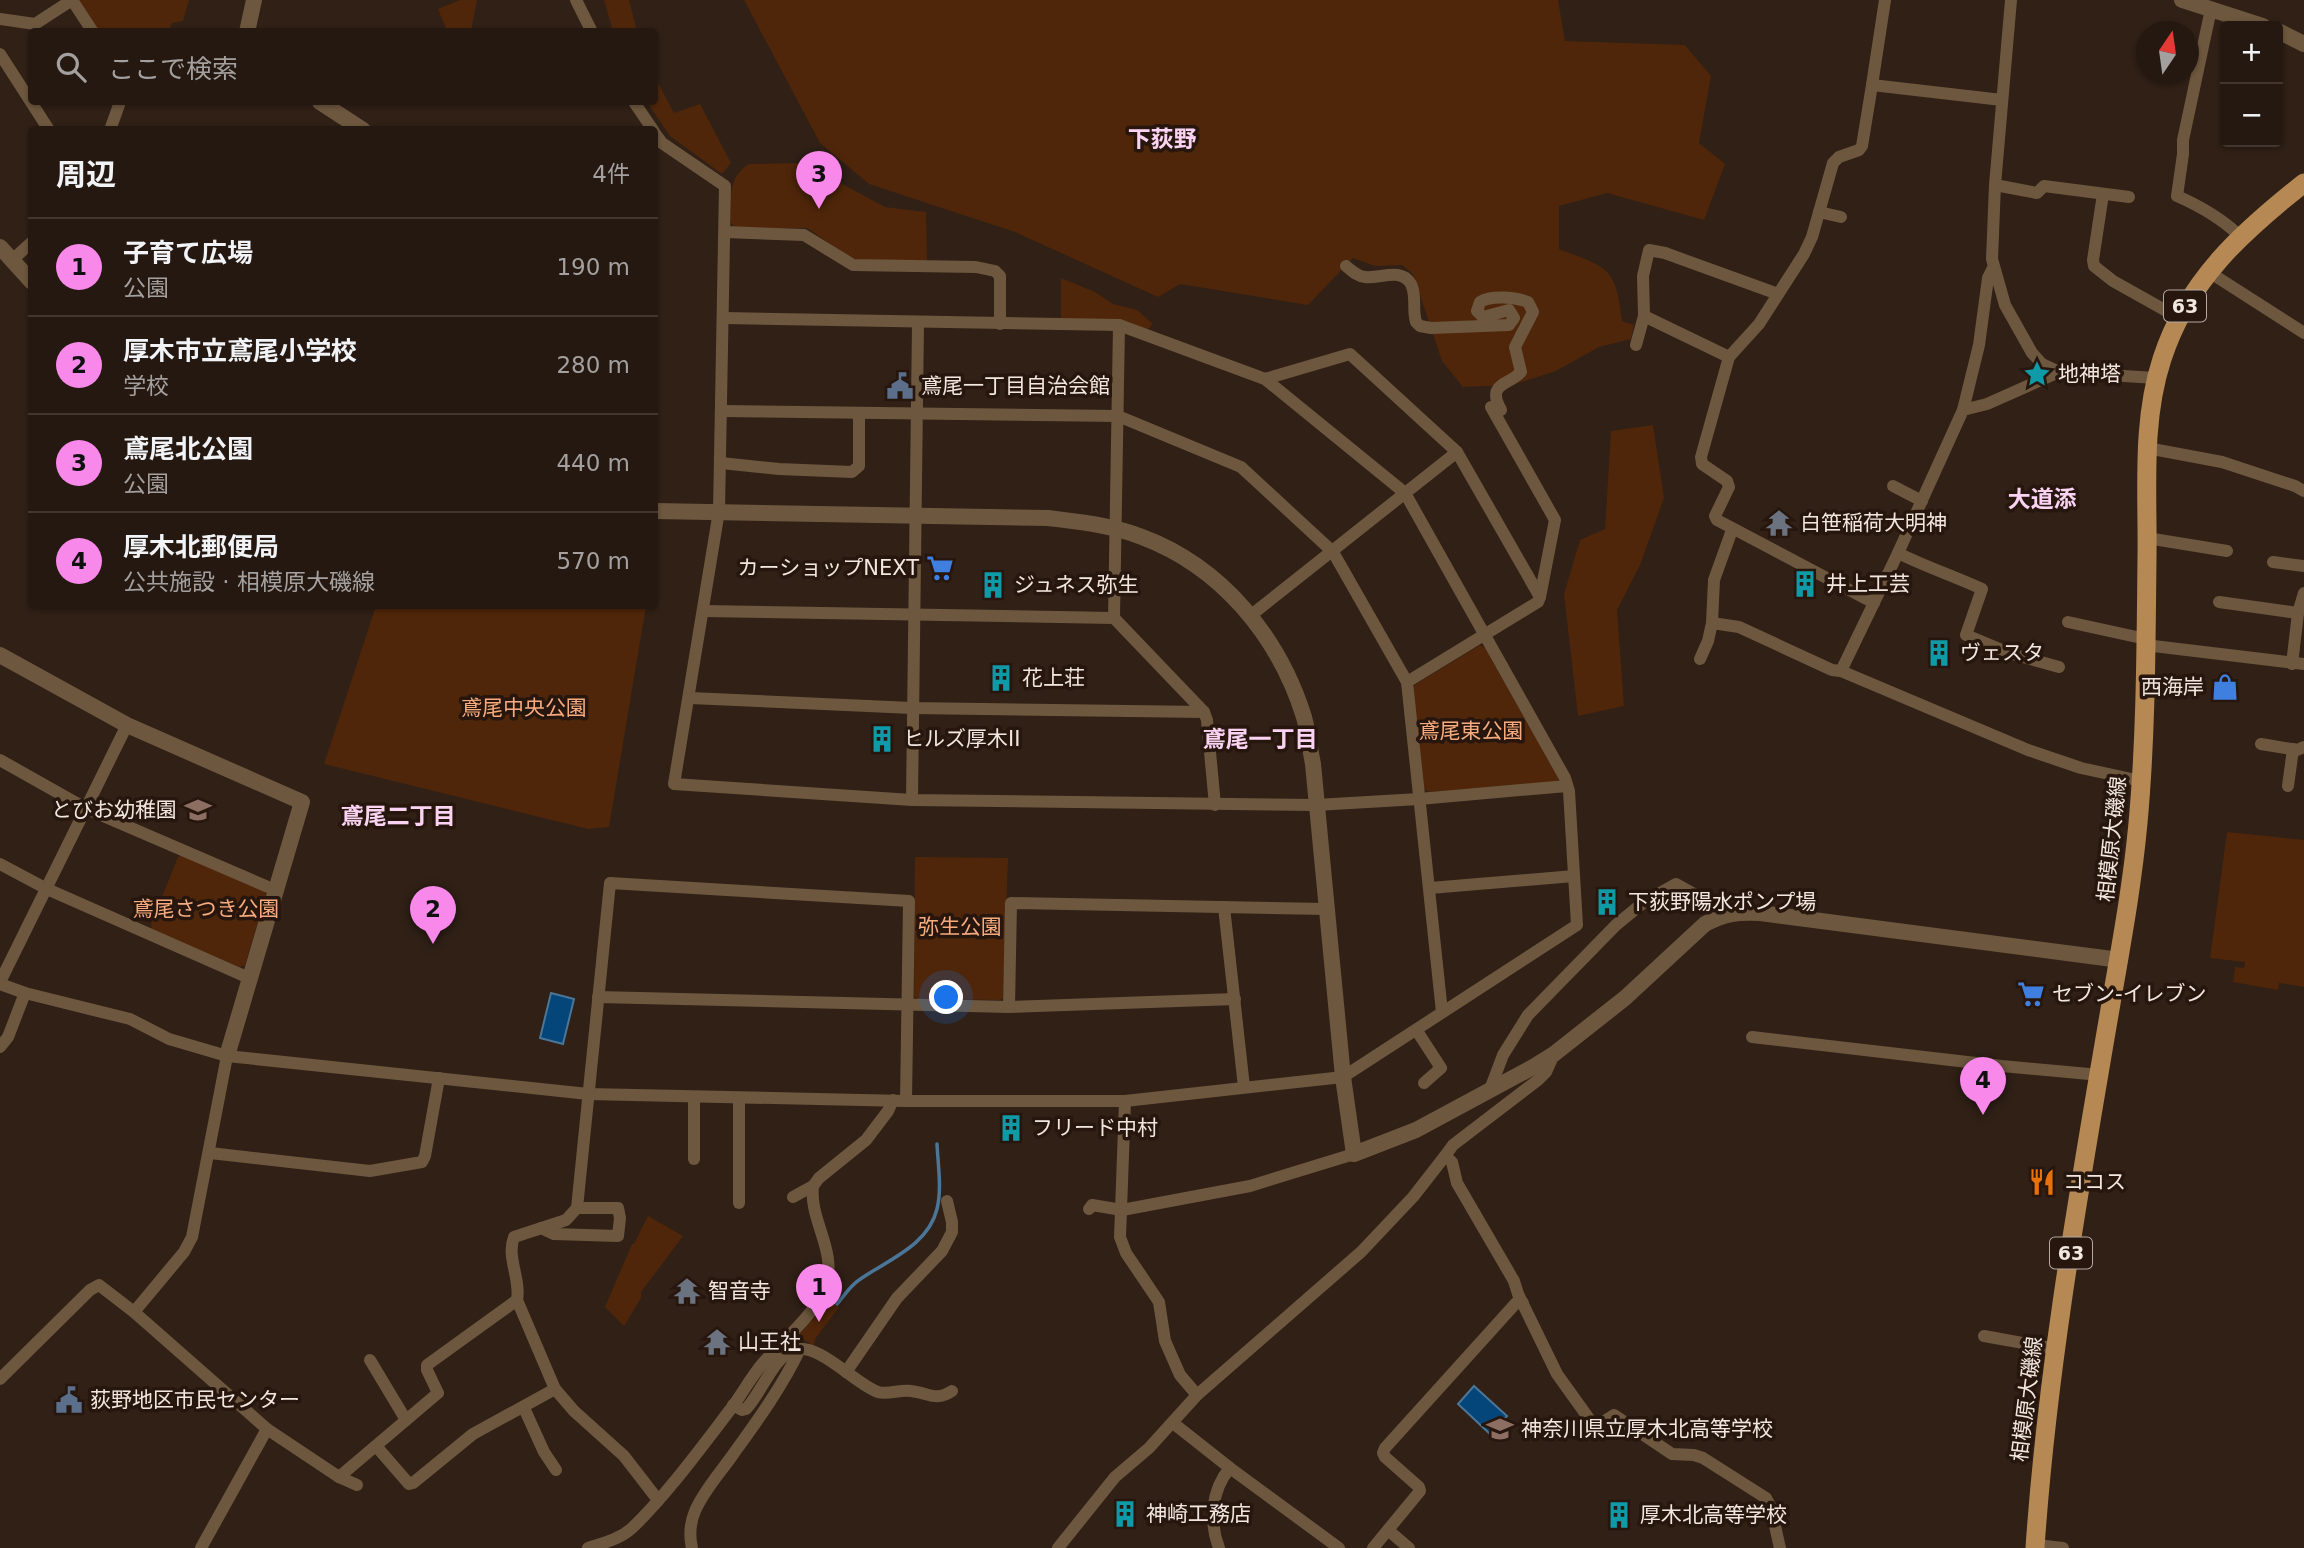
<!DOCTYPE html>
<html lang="ja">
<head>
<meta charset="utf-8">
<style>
	:root { --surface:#241810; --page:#30251e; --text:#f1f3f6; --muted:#a3a09f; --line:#413730; --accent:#f888ea }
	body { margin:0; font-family:"DejaVu Sans","Noto Sans JP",sans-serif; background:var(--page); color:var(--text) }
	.controls { position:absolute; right:21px; top:21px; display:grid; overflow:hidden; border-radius:7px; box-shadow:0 2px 5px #0004 }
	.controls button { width:63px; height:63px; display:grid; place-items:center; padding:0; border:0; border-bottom:2px solid var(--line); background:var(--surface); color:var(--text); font:35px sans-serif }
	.compass { position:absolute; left:2136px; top:21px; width:63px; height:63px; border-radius:50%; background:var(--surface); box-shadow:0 2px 5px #0004; rotate:13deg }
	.you { position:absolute; left:947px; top:998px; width:24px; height:24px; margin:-18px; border:5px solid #fff; border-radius:50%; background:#1a73e8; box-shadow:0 0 0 10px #1a73e833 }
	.badge { display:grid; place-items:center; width:46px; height:46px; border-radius:50%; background:var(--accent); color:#111; font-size:23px; font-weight:700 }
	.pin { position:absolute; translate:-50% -58px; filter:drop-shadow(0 2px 4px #0008) }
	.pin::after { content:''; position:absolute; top:37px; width:24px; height:21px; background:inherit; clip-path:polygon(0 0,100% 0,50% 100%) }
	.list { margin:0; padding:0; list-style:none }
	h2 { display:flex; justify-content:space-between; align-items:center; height:91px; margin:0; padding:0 28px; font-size:30px }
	h2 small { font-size:23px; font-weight:400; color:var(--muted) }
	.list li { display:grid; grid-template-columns:46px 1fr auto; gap:21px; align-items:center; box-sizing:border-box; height:98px; padding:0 28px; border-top:2px solid var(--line) }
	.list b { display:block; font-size:26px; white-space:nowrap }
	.list p { margin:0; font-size:23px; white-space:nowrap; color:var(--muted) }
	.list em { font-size:23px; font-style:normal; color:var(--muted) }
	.icon { flex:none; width:38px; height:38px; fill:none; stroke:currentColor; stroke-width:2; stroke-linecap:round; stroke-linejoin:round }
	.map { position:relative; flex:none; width:2304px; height:1548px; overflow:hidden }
	.search { position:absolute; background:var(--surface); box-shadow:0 2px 5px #0004; left:28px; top:28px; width:630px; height:77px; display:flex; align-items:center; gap:18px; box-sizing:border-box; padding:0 24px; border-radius:7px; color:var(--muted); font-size:26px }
	.panel { position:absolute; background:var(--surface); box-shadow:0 2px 5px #0004; left:28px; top:126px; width:630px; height:483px; border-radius:7px }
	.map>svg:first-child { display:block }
	.green { fill:#4f260a }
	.water { fill:#044679; stroke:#4b7698; stroke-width:2 }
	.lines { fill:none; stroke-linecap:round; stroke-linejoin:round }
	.stream { stroke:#4b7698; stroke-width:3.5 }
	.minor { stroke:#6d573e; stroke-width:12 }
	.tertiary { stroke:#6d573e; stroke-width:16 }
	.primary { stroke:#b58854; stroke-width:19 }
	.labels { text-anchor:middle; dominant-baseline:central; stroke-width:7; stroke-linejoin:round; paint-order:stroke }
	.shield { fill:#26160d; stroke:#b5a8a1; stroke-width:2 }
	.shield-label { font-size:19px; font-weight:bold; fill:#f2e7e0 }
	.poi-label { font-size:21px; fill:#f2e7e0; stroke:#26160d; text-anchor:start }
	.park-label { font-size:21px; fill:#f7ab7e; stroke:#26160d }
	.street-label { font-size:21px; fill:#f2e7e0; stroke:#26160d }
	.neighbourhood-label { font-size:23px; font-weight:bold; fill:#fad3f3; stroke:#26160d }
</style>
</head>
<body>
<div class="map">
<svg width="2304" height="1548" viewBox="0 0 2304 1548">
	<rect width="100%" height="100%" fill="#302016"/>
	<g class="green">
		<path d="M78,0H189L183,21L172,23L168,32L98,31Z"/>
		<path d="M460,0H477L471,31H447L438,9Z"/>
		<path d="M604,0H629L637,31H613Z"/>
		<path d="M744,0H1558L1565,41L1685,45L1711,76L1699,143L1725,164L1704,220L1607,193L1559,206V249C1607,268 1616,265 1622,321L1634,325L1631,339L1599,347L1556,371L1512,385L1463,387L1442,361L1413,274L1402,265L1375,266L1353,258L1308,305L1180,284L1158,297L1015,232L869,184L820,143Z"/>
		<path d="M655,77L674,113L700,104L731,163L722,174L670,136L647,102H654Z"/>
		<path d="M803,163L885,207L926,212L927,260H858L851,258L807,228H735L731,223C731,201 727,177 749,164Z"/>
		<path d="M1061,278L1095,292L1113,304L1137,310L1152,323L1150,328L1143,330L1061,318Z"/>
		<path d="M1653,425L1664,498L1640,565L1617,610L1624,706L1578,716L1564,594L1580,540L1605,529L1611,431Z"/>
		<path d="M376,606H646L609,827L588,829L324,764Z"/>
		<path d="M1480,645L1485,648L1559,779L1556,782L1429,792L1424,789L1413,688L1416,684Z"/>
		<path d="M2227,832L2304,840V987L2279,983L2278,990L2233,982L2235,967L2244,968L2245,962L2210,958Z"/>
		<path d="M183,855L264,890L266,895L245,965L240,967L152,930L151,924L178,857Z"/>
		<path d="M915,857L1008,858L1003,998L1000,1000L918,999L914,997Z"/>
		<path d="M648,1216L683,1236L641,1292V1298L624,1326L605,1307L632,1244H634Z"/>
		<path d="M829,1301L839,1307L815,1339L814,1346L798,1336Z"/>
	</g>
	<g class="water">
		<path d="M551,993L574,999L563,1044L540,1038Z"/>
		<path d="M1474,1386L1507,1416L1490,1434L1458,1404Z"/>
	</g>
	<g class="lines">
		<path class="stream" d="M837,1304C844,1296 850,1286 859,1280C887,1260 928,1246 937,1209C942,1189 938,1165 937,1144"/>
		<g class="minor">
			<path d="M72,0L93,32"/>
			<path d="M576,0L592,32"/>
			<path d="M2011,0L1995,185L1992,259L2005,305L2032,353L2042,364L2059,372L2156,378"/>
			<path d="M2211,9L2183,140V154L2177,196C2200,206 2222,219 2240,236"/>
			<path d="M0,19L35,24L72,0"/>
			<path d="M0,54L49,130"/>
			<path d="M1872,85L1885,0"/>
			<path d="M634,102L653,130"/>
			<path d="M110,130L120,102"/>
			<path d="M654,132L662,143L725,186L719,511L674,784L912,800L1316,805L1419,799L1567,786"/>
			<path d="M1995,185L2037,193L2044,186L2129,197"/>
			<path d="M2103,194L2093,260L2094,266L2113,281L2179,318"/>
			<path d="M1819,212L1841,217"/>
			<path d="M725,232L804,235L853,265L976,267L995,271L1000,276V324"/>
			<path d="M11,261L32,242"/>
			<path d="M1346,266C1352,271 1357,276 1365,277C1380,279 1401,267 1411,284C1417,296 1412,310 1416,322L1420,326L1431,328L1509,325L1514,318L1509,310L1483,317L1477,311L1480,302C1491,295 1515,297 1528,302L1533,312L1515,347L1521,372C1508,386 1486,383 1501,410"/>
			<path d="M2209,272L2304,333"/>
			<path d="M1636,345L1644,316"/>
			<path d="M1729,357L1644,316L1643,276L1649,250L1665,253L1778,294"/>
			<path d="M2059,372L1987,404L1963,410L1898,553L1841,671L2028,750L2081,768L2141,781"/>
			<path d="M1265,379L1350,354L1457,452L1540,597"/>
			<path d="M1963,410L1979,345L1988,278L1993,268"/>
			<path d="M722,411L1118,416L1241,467L1333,552L1407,682L1442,1012"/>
			<path d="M2147,448L2222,462L2295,486L2304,491"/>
			<path d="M721,463L779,469L852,472L859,466V413"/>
			<path d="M1893,486L1922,501"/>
			<path d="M2147,538L2227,551"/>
			<path d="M1898,553C1926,567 1954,576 1982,589L1966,635L2009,653L2059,667"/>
			<path d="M2273,562L2304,566"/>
			<path d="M2219,602L2298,613"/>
			<path d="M1874,603L1717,520L1715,516L1729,487L1727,481L1702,464L1701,457L1729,357L1759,324L1804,254L1812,237L1833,163L1839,157L1859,150L1862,146L1872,85L2002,100"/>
			<path d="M704,611L1114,618L1204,712L1207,720L1215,805"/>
			<path d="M1250,616L1457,452"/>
			<path d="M1114,618L1119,325"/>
			<path d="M2068,622L2146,639"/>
			<path d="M1712,623L1739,627L1832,670L1841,671"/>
			<path d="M2145,645L2304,664"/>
			<path d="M1700,659L1708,641L1712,623L1714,580L1732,530"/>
			<path d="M2292,664L2298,613L2304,593"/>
			<path d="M1407,682L1538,602L1540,597L1555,520L1491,407"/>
			<path d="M690,698L912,708L1204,712"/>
			<path d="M2261,744L2297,750L2304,747"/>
			<path d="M0,760L87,809L275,890"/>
			<path d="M2288,786L2293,749"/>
			<path d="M912,800L918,323"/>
			<path d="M0,864L47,889L249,978"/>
			<path d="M1430,888L1574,876"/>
			<path d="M1224,907L1244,1087"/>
			<path d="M0,982L127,725"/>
			<path d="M0,984L25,993L130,1019L169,1039L227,1056L588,1094L906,1101H1125L1343,1077L1577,925L1569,791L1565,778L1405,493L1265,379L1119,325L724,318"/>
			<path d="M598,997L1009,1007L1235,999"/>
			<path d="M1009,1007L1011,903L1326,909"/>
			<path d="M1417,1031L1441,1068L1424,1083"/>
			<path d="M1752,1037L2002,1066L2100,1075"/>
			<path d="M0,1047L8,1037L25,993"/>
			<path d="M1489,1092L1503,1055L1528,1015L1616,925L1644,902L1676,884L1703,899L1721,915"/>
			<path d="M739,1098V1203"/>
			<path d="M1125,1101L1120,1237L1126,1253L1159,1302L1165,1341L1180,1375L1197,1395"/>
			<path d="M210,1153L370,1171L422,1162L425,1156L439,1078"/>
			<path d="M1445,1156L1453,1145L1538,1080L1546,1072L1554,1054"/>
			<path d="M694,1159V1097"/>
			<path d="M793,1197L813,1186L819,1178L866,1140L888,1111L893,1100"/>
			<path d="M1089,1209L1092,1205L1122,1210L1250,1186L1354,1154"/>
			<path d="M541,1228L554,1234L618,1236L620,1218L618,1208H577"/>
			<path d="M134,1312L184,1252L192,1237L227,1056"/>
			<path d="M1984,1336L2056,1349"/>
			<path d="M370,1360L406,1420"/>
			<path d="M846,1372L897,1298L942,1251L952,1232V1222L947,1201"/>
			<path d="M0,1379L90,1290L99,1285L134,1312L267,1429L339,1477L438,1393L427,1370V1365L517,1300"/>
			<path d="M733,1405L742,1410L746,1409C760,1395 774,1357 793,1350C818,1341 855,1384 878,1392C888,1395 901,1389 911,1391C929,1393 935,1402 952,1391"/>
			<path d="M524,1408L544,1452L556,1470"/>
			<path d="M1173,1423L1230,1468L1339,1548"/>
			<path d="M376,1446L409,1484L413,1483L473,1434L555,1389"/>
			<path d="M339,1477L357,1485"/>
			<path d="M658,1500L624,1456L574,1411L555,1389L517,1300C521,1279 506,1257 514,1237L566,1220L577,1208L610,883L909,901L906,1101"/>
			<path d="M1388,1530L1409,1548"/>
			<path d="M201,1548L267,1429"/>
			<path d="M588,1548C603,1543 618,1540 631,1529C666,1496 703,1445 733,1406C743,1392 752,1376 763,1363C783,1340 817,1313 826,1285C837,1250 809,1220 813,1186"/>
			<path d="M692,1548C689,1535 690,1523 695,1511C704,1490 721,1472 734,1453C758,1420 783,1385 800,1349"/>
			<path d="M1058,1548L1115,1477L1149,1448L1197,1395L1361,1252L1413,1197L1445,1156L1452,1162L1457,1183L1514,1281L1518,1294L1557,1374L1595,1427L1614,1415L1672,1454L1694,1455L1703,1458L1766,1498L1771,1508L1780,1548"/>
			<path d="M1219,1548C1209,1522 1211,1490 1230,1468"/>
			<path d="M1373,1548L1420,1491L1419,1487L1385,1457L1383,1453L1385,1448L1516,1303H1523"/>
			<path d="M2042,1548L2045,1546L2063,1548"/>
		</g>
		<g class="tertiary">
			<path d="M2182,0L2263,26"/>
			<path d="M2278,31L2304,44"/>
			<path d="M247,32L254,0"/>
			<path d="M320,102L363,130"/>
			<path d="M0,247L32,282"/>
			<path d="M654,511L1048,518C1080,522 1112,525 1142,537C1222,567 1279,637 1304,717C1308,732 1310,749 1313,764L1343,1077L1354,1154L1416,1130L1533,1067L1554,1054L1625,998L1705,924C1725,913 1738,912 1760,913L2120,960"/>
			<path d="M0,655L127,725L302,802L227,1056"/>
		</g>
		<path class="primary" d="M2035,1548C2047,1370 2079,1191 2109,1015C2120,951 2132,888 2138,823C2146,736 2146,646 2147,558C2148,492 2141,423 2162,359C2187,281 2242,232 2304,183"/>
	</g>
	<defs>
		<symbol id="sight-bare" viewBox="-9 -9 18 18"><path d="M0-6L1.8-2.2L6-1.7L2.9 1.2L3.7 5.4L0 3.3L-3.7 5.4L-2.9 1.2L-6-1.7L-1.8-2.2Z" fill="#0f9aa8" stroke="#26160d" stroke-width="2.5" paint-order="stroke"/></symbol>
		<symbol id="civic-bare" viewBox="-9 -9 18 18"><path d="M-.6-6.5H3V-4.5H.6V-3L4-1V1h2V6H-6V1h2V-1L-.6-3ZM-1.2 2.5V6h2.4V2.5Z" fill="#5c6f8a" stroke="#26160d" stroke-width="2.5" paint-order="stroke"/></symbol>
		<symbol id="temple-bare" viewBox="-9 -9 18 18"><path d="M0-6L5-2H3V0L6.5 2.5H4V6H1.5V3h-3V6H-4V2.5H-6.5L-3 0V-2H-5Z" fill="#6b7280" stroke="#26160d" stroke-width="2.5" paint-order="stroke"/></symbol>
		<symbol id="supermarket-bare" viewBox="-9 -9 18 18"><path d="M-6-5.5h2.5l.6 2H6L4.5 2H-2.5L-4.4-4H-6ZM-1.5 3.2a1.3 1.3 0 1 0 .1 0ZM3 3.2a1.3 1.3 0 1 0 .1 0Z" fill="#3f7fe0" stroke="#26160d" stroke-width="2.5" paint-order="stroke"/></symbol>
		<symbol id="building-bare" viewBox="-9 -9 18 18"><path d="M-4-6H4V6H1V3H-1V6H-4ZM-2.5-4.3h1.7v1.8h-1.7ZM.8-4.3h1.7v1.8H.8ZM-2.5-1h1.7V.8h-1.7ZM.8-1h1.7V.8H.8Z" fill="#0f9aa8" stroke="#26160d" stroke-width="2.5" paint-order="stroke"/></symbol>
		<symbol id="shop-bare" viewBox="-9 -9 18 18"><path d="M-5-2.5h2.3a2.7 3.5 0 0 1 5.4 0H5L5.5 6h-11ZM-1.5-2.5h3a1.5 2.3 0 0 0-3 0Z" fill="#3f7fe0" stroke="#26160d" stroke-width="2.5" paint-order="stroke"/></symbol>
		<symbol id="school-bare" viewBox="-9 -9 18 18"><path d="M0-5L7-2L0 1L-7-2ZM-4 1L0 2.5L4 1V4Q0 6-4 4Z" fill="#8d6e63" stroke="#26160d" stroke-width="2.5" paint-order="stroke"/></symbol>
		<symbol id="restaurant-bare" viewBox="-9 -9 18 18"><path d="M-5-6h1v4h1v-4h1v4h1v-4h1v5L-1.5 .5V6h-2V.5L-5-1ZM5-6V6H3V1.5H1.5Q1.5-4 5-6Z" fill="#e8710a" stroke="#26160d" stroke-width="2.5" paint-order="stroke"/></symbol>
	</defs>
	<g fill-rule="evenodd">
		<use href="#sight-bare" x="2018" y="355" width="38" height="38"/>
		<use href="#civic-bare" x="881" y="367" width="38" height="38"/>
		<use href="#temple-bare" x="1760" y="504" width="38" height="38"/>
		<use href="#supermarket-bare" x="921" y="549" width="38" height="38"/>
		<use href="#building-bare" x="1786" y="565" width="38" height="38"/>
		<use href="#building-bare" x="974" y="566" width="38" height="38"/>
		<use href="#building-bare" x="1920" y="634" width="38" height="38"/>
		<use href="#building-bare" x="982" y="659" width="38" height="38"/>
		<use href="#shop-bare" x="2206" y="668" width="38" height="38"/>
		<use href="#building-bare" x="863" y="720" width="38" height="38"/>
		<use href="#school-bare" x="179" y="791" width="38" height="38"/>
		<use href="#building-bare" x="1588" y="883" width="38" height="38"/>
		<use href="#supermarket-bare" x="2012" y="975" width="38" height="38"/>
		<use href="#building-bare" x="992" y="1109" width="38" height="38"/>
		<use href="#restaurant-bare" x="2023" y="1163" width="38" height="38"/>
		<use href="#temple-bare" x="668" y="1272" width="38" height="38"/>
		<use href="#temple-bare" x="698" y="1323" width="38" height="38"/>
		<use href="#civic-bare" x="50" y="1381" width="38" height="38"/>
		<use href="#school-bare" x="1481" y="1410" width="38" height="38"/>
		<use href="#building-bare" x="1106" y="1495" width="38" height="38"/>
		<use href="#building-bare" x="1600" y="1496" width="38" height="38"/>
	</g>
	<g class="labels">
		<g class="shield">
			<rect x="2164" y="290.5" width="42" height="31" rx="5"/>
			<rect x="2050" y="1237.5" width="42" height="31" rx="5"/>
		</g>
		<g class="shield-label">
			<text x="2185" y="306">63</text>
			<text x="2071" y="1253">63</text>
		</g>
		<g class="poi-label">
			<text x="2058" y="374">地神塔</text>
			<text x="921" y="386">鳶尾一丁目自治会館</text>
			<text x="1800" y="523">白笹稲荷大明神</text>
			<text x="919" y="568" text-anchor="end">カーショップNEXT</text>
			<text x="1826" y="584">井上工芸</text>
			<text x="1014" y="585">ジュネス弥生</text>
			<text x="1960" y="653">ヴェスタ</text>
			<text x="1022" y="678">花上荘</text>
			<text x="2204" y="687" text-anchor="end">西海岸</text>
			<text x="903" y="739">ヒルズ厚木II</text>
			<text x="177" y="810" text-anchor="end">とびお幼稚園</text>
			<text x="1628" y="902">下荻野陽水ポンプ場</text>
			<text x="2052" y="994">セブン-イレブン</text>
			<text x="1032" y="1128">フリード中村</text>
			<text x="2063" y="1182">ココス</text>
			<text x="708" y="1291">智音寺</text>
			<text x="738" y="1342">山王社</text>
			<text x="90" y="1400">荻野地区市民センター</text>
			<text x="1521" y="1429">神奈川県立厚木北高等学校</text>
			<text x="1146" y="1514">神崎工務店</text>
			<text x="1640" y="1515">厚木北高等学校</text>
		</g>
		<g class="park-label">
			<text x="524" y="708">鳶尾中央公園</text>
			<text x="1471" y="731">鳶尾東公園</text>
			<text x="206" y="909">鳶尾さつき公園</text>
			<text x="960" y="927">弥生公園</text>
		</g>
		<g class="street-label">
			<text transform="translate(2112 839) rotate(-84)">相模原大磯線</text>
			<text transform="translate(2027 1399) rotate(-83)">相模原大磯線</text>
		</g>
		<g class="neighbourhood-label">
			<text x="1162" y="139">下荻野</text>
			<text x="2042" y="499">大道添</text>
			<text x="1260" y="739">鳶尾一丁目</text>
			<text x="398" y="816">鳶尾二丁目</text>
		</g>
	</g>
</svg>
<div class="controls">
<button>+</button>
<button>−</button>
</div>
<svg class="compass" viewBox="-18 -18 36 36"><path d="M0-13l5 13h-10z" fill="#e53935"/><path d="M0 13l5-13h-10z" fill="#a3a09f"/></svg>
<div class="you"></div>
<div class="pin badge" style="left:819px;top:1322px">1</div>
<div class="pin badge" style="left:433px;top:944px">2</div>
<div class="pin badge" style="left:819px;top:209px">3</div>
<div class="pin badge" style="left:1983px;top:1115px">4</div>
<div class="search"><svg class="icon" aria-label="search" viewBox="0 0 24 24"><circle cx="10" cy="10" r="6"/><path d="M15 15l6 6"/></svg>ここで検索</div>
<section class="panel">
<h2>周辺<small>4件</small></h2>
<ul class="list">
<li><span class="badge">1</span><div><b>子育て広場</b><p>公園</p></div><em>190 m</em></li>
<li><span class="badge">2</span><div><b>厚木市立鳶尾小学校</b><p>学校</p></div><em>280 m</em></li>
<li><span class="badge">3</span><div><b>鳶尾北公園</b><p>公園</p></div><em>440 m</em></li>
<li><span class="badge">4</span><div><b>厚木北郵便局</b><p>公共施設 · 相模原大磯線</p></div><em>570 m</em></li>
</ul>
</section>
</div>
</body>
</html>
